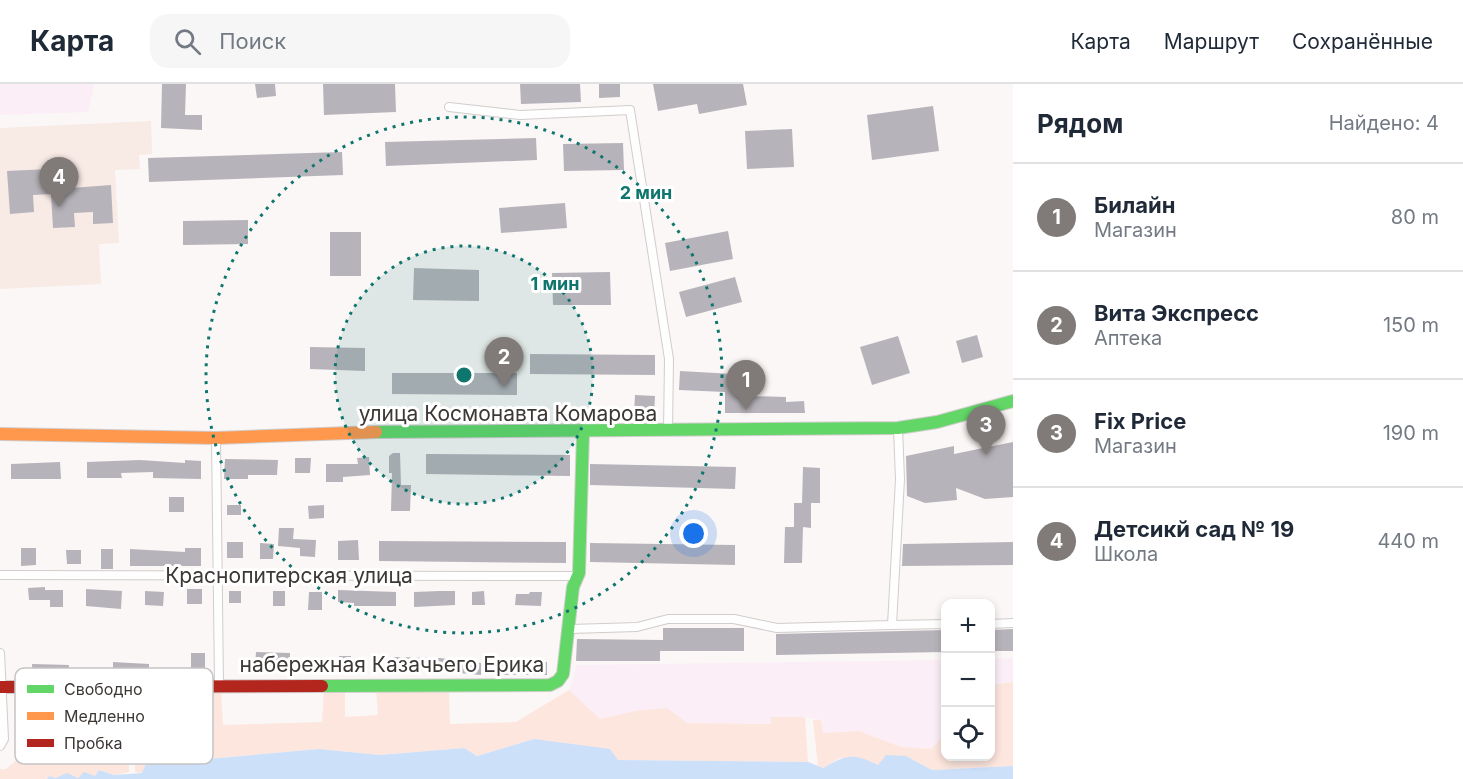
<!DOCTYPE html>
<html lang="ru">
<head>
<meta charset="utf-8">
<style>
	:root { --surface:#fff; --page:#f6f6f7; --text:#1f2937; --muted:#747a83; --line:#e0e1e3; --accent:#807b79 }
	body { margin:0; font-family:Inter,sans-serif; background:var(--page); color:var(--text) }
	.controls { position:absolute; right:18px; bottom:18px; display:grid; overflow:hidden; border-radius:12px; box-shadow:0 3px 9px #0003 }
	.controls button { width:54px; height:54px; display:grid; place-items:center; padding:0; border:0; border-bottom:2px solid var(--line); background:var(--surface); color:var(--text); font:30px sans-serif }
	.you { position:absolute; left:694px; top:450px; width:21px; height:21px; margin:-15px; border:4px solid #fff; border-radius:50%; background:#1a73e8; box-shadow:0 0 0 9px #1a73e833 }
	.badge { display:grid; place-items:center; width:39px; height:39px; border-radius:50%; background:var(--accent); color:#fff; font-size:20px; font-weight:700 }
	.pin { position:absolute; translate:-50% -50px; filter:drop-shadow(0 2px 3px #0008) }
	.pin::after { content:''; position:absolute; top:32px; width:21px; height:18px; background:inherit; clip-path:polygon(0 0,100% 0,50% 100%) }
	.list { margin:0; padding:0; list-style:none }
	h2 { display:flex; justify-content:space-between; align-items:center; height:78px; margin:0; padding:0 24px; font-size:26px }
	h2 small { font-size:20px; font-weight:400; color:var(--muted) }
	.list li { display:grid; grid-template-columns:39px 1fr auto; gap:18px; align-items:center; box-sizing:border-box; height:108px; padding:0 24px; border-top:2px solid var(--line) }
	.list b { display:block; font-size:22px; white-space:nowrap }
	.list p { margin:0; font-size:20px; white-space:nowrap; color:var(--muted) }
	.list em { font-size:20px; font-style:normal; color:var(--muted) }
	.icon { flex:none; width:33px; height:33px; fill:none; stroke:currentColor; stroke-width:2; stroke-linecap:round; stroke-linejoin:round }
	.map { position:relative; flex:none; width:1013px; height:695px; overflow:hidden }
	header { display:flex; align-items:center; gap:36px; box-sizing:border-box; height:84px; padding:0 30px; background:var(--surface); border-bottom:2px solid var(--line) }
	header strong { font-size:28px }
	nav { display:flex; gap:33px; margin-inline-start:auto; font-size:21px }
	.search { width:420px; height:54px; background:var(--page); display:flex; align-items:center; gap:15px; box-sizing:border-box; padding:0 21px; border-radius:18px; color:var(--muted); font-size:22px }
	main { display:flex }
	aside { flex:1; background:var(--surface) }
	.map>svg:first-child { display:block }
	.built { fill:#f8eae5 }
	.industrial { fill:#fbeef7 }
	.green { fill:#fce6de }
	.water { fill:#cce0fa }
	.building { fill:#b7b3ba }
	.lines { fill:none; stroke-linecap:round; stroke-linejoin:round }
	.street-casing { stroke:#d1cdcc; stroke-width:10 }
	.fast-casing { stroke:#d1cdcc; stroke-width:14 }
	.slow-casing { stroke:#d1cdcc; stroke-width:14 }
	.jam-casing { stroke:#d1cdcc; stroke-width:14 }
	.street { stroke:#fefefe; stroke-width:8 }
	.fast { stroke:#63d668; stroke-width:12 }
	.slow { stroke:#ff974d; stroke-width:12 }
	.jam { stroke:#b3261e; stroke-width:12 }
	.ring { fill:none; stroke:#0f766e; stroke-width:3; stroke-dasharray:3 6 }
	.labels { text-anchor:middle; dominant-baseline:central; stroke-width:6; stroke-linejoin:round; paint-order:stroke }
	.street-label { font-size:21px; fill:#3d3836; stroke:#fff }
	.key { fill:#fff; stroke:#c5c3c3; stroke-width:1.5 }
	.key-label { font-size:16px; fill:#3d3836 }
	.centre { fill:#0f766e; stroke:#fff; stroke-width:3 }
	.ring-label { font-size:18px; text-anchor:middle; font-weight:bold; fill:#0f766e; stroke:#fff; stroke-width:6; stroke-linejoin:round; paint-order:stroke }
</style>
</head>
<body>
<header>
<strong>Карта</strong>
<div class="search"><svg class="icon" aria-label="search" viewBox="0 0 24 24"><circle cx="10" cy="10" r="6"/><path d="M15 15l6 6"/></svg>Поиск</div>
<nav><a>Карта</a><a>Маршрут</a><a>Сохранённые</a></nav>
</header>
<main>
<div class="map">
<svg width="1013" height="695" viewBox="0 0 1013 695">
	<rect width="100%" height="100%" fill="#fbf7f6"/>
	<path class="built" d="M151,37L152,70L139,71L140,85L115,86L119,159L99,160L101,200L0,205V44Z"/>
	<g class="industrial">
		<path d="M0,0H94L88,28L0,31Z"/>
		<path d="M1013,574V598L991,601L990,575Z"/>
		<path d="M945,576V650L931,665L901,663L859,647L823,649L821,636L805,633L770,634L771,640L687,639L635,627L600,635L569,606L577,581Z"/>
	</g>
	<g class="green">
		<path d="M1013,598V682L932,686L906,672L879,681L840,674L823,684L818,682L813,636H821L823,649L859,647L901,663L931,665L945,650L946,672H990L991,601Z"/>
		<path d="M324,605L345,606V633L378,631L376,605L449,607L450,640L516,638L569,606L600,635L635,627L667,624L687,639L771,640L770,633H805L808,678L618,676L534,655L477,672L464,664L380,671L319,665L175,678L143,689L135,688L136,607H221L223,641L322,638Z"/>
		<path d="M129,643V688L114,691L99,686L95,692L56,695L49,692L47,695H0V685H6L33,662L69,665L77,673L110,669Z"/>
	</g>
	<path class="water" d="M534,655L610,665L618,676L808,678L823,684C848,670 853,669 878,681L886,671L906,672L932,686L1013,682V695H47L49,692L56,694L67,689L78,694L84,688L95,692L99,686L114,691L142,689L149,672L165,681L175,678L319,665L380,671L464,664L477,672Z"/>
	<g class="building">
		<path d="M162,0H186L185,31H202V46L161,44Z"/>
		<path d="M255,0H275L276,12L257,14Z"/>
		<path d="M323,0H395L396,28L324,31Z"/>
		<path d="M520,0H580L581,18L521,20Z"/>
		<path d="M599,0H620V13L599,14Z"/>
		<path d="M653,0H743L747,21L699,30L697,20L658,27Z"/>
		<path d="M933,22L939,67L872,76L867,31Z"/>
		<path d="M792,45L794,83L747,85L745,47Z"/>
		<path d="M536,54L537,76L386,82L385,58Z"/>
		<path d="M623,59L624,86L564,87L563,60Z"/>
		<path d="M342,68L343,91L149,98L148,74Z"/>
		<path d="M70,84L71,104L111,101L113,139L93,140V128L74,129L75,143L53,144L51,110L33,111L34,128L10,130L7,87Z"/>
		<path d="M565,119L567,144L501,149L499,124Z"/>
		<path d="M248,136V160L183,161V137Z"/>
		<path d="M728,147L733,175L670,187L665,159Z"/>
		<rect x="330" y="148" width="31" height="44"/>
		<path d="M414,184L479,186V217L413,216Z"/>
		<path d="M610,188L611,221H553L552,189Z"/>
		<path d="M735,193L742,218L686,233L679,208Z"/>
		<path d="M977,251L983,273L962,279L956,257Z"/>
		<path d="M898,252L910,289L872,301L860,263Z"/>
		<path d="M310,263L365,264V287L310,285Z"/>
		<path d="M530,270L655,271V291L530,290Z"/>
		<path d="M680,287L751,291L750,312L786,313V318L804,317L805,329H725V308L679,306Z"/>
		<path d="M392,289H517V311L392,310Z"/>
		<path d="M635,311L655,312L654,332L634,331Z"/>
		<path d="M1013,358V413L985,415L956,404L957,416L925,419L907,412L906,372L954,362V370Z"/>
		<path d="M393,369H400L401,401H411L410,427H391L392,389H389V372Z"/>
		<path d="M426,370L570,371V392L426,390Z"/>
		<path d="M369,373L370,391L343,393V398H326V380H358L357,374Z"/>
		<path d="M295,374H311L310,389H295Z"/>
		<path d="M225,375L278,376L277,391H248V395H224Z"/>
		<path d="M140,376L185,379V376L201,377V395L153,394V388L121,389L122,394H87V378Z"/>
		<path d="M60,378L61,395H11V380Z"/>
		<path d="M590,380L736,383L735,405L590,401Z"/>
		<path d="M803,383L820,384V419H811V444L803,443L802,479H784L785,443H794V419H802Z"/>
		<rect x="169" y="413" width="15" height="15"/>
		<rect x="227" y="421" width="14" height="10"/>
		<path d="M324,421V434L309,435L308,422Z"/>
		<path d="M279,444H294L293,455L316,456L315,473L300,472V464L278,462Z"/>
		<path d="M358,456L359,476H338V457Z"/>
		<path d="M379,457L566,458V479L379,477Z"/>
		<rect x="227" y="458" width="16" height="16"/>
		<path d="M1013,458V481L902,482L903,460Z"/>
		<path d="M260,459L274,460L273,475H260Z"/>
		<path d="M590,459L735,461V481L590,478Z"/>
		<path d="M21,464H36V481L21,482Z"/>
		<path d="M185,464H201V482H130V465L185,468Z"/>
		<rect x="101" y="465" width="12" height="20"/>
		<path d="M66,466H81V480H67Z"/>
		<path d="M45,503V506H63V523H50V516H29L28,504Z"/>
		<path d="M86,505L122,507L121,525L86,522Z"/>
		<rect x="187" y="505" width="15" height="15"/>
		<path d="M338,506L396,508V522H354V519L338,518Z"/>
		<path d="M145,507L164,508L163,522L145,521Z"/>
		<rect x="229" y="507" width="12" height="12"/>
		<rect x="273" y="507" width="12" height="15"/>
		<path d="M439,507H455V521L414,523V508Z"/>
		<path d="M484,507L485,521H472V508Z"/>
		<path d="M309,508H322V526H308Z"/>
		<path d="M530,508H542L541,522L515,521L516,510H529Z"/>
		<path d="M663,544H744V567H660V577H576L577,555L663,556Z"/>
		<path d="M1013,545V567H990V546Z"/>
		<path d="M945,546V568L776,571V550Z"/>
		<path d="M256,568L290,569V582H255Z"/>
		<rect x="191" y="569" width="14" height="15"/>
		<path d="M339,572H351V576H365V589L338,590Z"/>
		<path d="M393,573L440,574L481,579V591L425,586L393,588Z"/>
		<path d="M113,578L149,580V593L113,592Z"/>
		<rect x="500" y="578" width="47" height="13"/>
		<path d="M32,580L69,581L68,594L33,595Z"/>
	</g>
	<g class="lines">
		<defs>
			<g id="street">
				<path d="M449,23L520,31L630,26L669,275L668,347"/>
				<path d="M898,344L900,395L892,541L946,540"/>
				<path d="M216,354L219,600"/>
				<path d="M0,491L577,492"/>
				<path d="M990,540L1013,539"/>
				<path d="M570,545L637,543L668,535H734L777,544L892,541"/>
				<path d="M0,569L4,655L0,662"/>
			</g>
			<g id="fast">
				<path d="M376,348L898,344L937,338L1013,317"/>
				<path d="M322,602L550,601L558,597L563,590L573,503L579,489L583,348"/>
			</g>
			<path id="slow" d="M0,350L216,354L376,348"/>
			<path id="jam" d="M0,603L322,602"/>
		</defs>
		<use href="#street" class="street-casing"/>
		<use href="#fast" class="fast-casing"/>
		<use href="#slow" class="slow-casing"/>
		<use href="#jam" class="jam-casing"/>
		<use href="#street" class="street"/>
		<use href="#fast" class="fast"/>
		<use href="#slow" class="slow"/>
		<use href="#jam" class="jam"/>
	</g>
	<circle cx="464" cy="291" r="129" fill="#0f766e" fill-opacity=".12"/>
	<g class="ring">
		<circle cx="464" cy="291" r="129"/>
		<circle cx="464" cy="291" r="258"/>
	</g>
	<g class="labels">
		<g class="street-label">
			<text x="508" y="329">улица Космонавта Комарова</text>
			<text x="289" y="491">Краснопитерская улица</text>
			<text x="392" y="580">набережная Казачьего Ерика</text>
		</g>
	</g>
	<rect x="15" y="584" width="198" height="96" rx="9" class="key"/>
	<rect x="27" y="601" width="27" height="8" fill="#63d668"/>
	<rect x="27" y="628" width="27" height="8" fill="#ff974d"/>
	<rect x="27" y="655" width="27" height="8" fill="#b3261e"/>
	<g class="key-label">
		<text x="64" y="611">Свободно</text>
		<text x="64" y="638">Медленно</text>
		<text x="64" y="665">Пробка</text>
	</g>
	<circle cx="464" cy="291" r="9" class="centre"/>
	<g class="ring-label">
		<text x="646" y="115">2 мин</text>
		<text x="555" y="206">1 мин</text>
	</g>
</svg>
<div class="controls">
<button>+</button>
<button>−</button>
<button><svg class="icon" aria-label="locate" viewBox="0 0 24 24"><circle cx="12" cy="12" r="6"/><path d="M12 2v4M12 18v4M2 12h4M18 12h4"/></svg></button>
</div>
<div class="you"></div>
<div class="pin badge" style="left:746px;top:326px">1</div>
<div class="pin badge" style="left:504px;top:303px">2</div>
<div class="pin badge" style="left:986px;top:371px">3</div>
<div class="pin badge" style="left:59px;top:123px">4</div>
</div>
<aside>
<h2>Рядом<small>Найдено: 4</small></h2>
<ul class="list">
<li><span class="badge">1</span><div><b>Билайн</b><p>Магазин</p></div><em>80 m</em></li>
<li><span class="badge">2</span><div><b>Вита Экспресс</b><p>Аптека</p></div><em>150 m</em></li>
<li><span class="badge">3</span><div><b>Fix Price</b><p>Магазин</p></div><em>190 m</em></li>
<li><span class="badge">4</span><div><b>Детсикй сад № 19</b><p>Школа</p></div><em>440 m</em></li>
</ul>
</aside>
</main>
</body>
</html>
